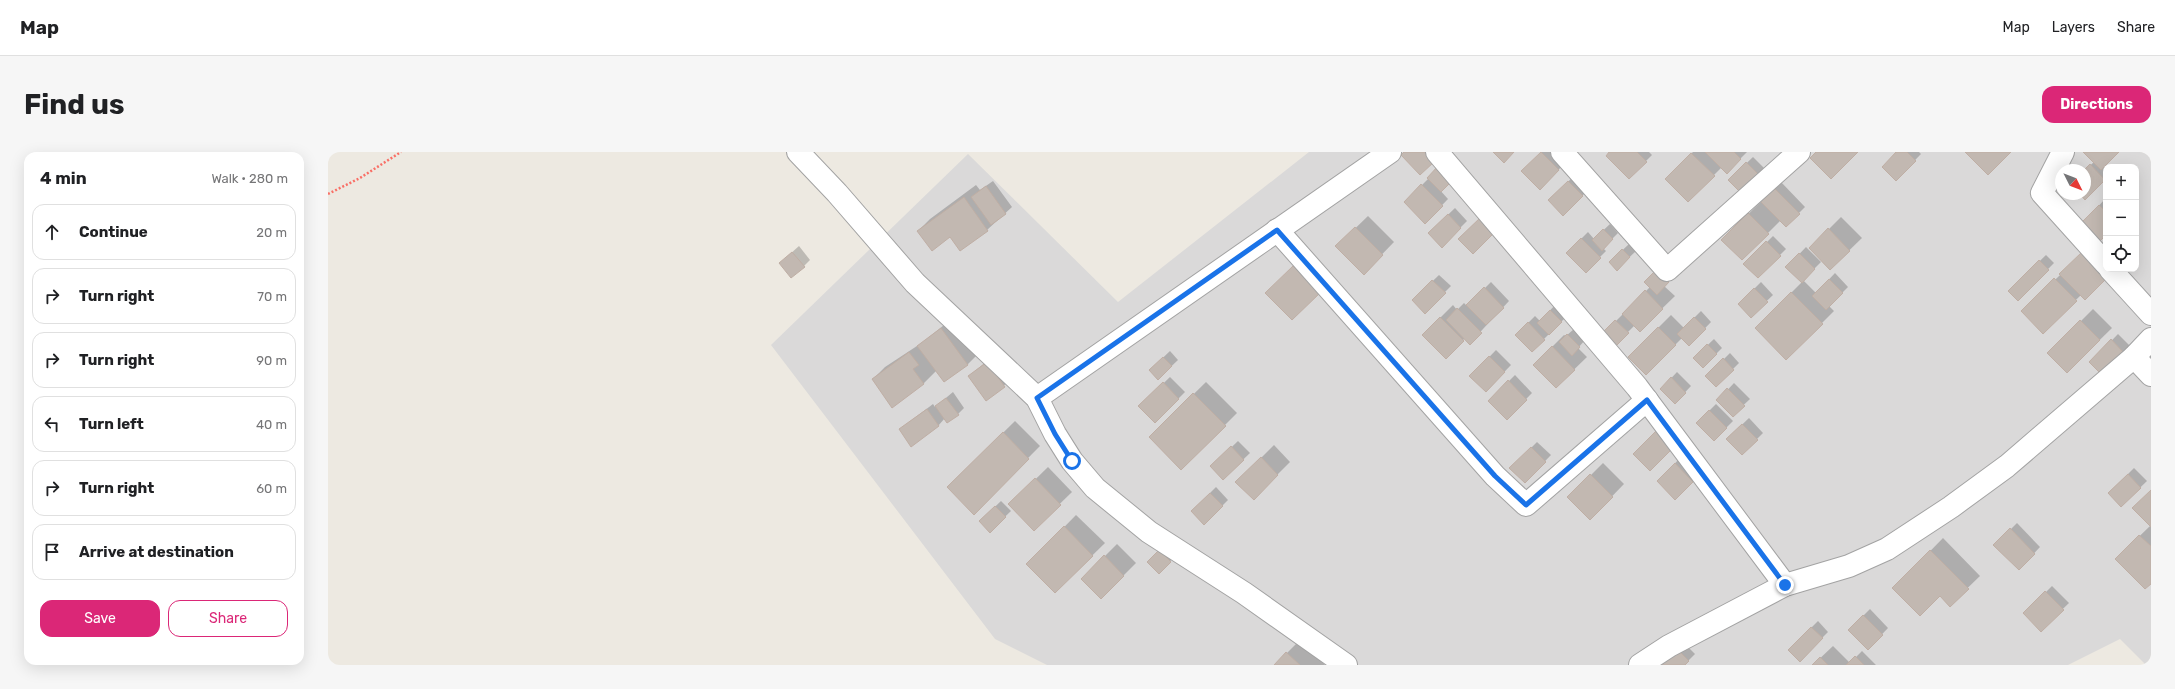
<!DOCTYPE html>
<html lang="en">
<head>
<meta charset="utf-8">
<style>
	:root { --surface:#fff; --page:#f6f6f6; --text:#202124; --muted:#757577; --line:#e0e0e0; --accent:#db2777 }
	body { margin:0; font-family:Rubik,sans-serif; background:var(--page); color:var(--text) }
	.controls { position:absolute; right:12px; top:12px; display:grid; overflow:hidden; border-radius:8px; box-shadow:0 4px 16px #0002 }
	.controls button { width:36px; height:36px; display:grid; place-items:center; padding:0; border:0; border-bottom:1px solid var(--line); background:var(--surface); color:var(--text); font:20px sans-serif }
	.compass { position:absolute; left:1727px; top:12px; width:36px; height:36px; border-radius:50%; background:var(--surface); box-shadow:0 4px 16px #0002; rotate:132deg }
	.stop { position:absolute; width:12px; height:12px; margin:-9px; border:3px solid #1a73e8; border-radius:50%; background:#fff }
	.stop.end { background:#1a73e8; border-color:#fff; box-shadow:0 1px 4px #0008 }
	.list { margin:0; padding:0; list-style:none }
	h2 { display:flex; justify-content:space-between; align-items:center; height:52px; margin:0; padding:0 16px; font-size:17px }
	h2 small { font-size:13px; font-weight:400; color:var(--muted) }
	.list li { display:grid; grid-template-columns:26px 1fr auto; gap:12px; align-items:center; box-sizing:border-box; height:56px; margin:0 8px 8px; padding:0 8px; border:1px solid var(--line); border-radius:12px }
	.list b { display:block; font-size:15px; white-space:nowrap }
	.list em { font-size:13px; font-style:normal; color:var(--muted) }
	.actions { display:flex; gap:8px; padding:12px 16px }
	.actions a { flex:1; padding:9px 0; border:1px solid var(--accent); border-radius:12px; text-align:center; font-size:14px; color:var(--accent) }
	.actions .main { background:var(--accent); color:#fff }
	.icon { flex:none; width:22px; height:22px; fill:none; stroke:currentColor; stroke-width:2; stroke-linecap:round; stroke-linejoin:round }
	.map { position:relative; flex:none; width:1823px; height:513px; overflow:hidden; border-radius:12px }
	header { display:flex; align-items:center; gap:24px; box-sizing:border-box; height:56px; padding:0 20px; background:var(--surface); border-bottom:1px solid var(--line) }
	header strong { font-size:19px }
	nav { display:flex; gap:22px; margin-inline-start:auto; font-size:14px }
	.intro { display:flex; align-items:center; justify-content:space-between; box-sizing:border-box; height:96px; padding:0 24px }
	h1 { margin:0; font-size:28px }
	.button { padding:10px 18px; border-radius:12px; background:var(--accent); color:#fff; font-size:14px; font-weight:700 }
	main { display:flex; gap:24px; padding:0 24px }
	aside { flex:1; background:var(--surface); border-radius:12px; box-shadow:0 4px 16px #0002 }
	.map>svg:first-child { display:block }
	.residential { fill:#dad9d9; fill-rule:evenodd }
	.shadow { fill:#0003 }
	.building { fill:#c2b8b1; stroke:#bfaea4 }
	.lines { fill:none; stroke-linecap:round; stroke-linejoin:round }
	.minor-casing { stroke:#a3a3a3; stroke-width:24 }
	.path { stroke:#f96f66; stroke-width:2.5; stroke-dasharray:2 2; stroke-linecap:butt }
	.minor { stroke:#fff; stroke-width:22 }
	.route { stroke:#1a73e8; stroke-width:5 }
</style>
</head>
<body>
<header>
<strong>Map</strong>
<nav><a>Map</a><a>Layers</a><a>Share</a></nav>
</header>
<div class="intro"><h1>Find us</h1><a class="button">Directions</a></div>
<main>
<aside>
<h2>4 min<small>Walk · 280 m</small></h2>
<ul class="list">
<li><svg class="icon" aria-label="ahead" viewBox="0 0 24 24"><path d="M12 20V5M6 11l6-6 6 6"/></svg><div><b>Continue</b></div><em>20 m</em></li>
<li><svg class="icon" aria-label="right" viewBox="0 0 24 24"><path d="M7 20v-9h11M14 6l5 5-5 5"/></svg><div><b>Turn right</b></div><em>70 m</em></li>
<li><svg class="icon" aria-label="right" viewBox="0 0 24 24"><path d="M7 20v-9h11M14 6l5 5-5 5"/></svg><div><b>Turn right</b></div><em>90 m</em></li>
<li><svg class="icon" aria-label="left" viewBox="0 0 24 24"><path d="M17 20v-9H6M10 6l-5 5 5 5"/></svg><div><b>Turn left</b></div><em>40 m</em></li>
<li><svg class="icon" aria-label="right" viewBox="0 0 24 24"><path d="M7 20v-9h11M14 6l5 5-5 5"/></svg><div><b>Turn right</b></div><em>60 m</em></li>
<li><svg class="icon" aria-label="arrive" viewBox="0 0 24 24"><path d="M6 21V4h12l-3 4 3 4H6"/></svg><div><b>Arrive at destination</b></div></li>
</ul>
<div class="actions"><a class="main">Save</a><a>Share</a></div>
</aside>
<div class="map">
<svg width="1823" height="513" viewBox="0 0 1823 513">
	<rect width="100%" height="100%" fill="#ede9e1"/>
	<path class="residential" d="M981,0H1823V513H1818L1792,487L1740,513H719L667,487L443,193L640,2L790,150ZM1778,15H1808V117H1778ZM1733,18H1757V42H1733Z"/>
	<g class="shadow">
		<path d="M1214,0H1226L1237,11L1212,37L1194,19Z"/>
		<path d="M1283,0H1321L1324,3L1301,26Z"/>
		<path d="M1365,0H1419L1399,20L1394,15L1360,49L1338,27Z"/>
		<path d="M1570,0H1591L1593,2L1568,28Z"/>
		<path d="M1756,0H1790L1775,14L1778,16V26L1757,46L1753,42H1757V18L1766,10Z"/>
		<path d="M1425,5L1438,18L1415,41L1401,28Z"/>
		<path d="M1247,23L1261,37L1235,63L1221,48Z"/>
		<path d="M1101,26L1120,47L1098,70L1077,50Z"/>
		<path d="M665,29L684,55L659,78L632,97L622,84L590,79L602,67L648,33L652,38Z"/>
		<path d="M1453,30L1477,55L1458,74L1453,68L1414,107L1394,88Z"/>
		<path d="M1777,47L1778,81L1768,91L1753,143L1715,180L1695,159L1766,90L1751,75Z"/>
		<path d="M1127,56L1139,69L1114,94L1101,81Z"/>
		<path d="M1040,64L1066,90L1036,121L1009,94Z"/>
		<path d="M1513,65L1534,86L1502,117L1482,96Z"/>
		<path d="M1282,72L1290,81L1275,96L1278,99L1258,119L1239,101L1260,80L1266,87Z"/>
		<path d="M1445,84L1458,97L1430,125L1417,112Z"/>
		<path d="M1301,92L1308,99L1289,117L1282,110Z"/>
		<path d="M471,94L482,108L476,114L452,111Z"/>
		<path d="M1478,95L1493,110L1475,128L1488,141L1507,121L1520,135L1501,154L1506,159L1458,207L1428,176L1474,130L1459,115Z"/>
		<path d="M1718,103L1726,111L1690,148L1681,139Z"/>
		<path d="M1111,123L1123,134L1097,160L1085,148Z"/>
		<path d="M1347,123L1336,134L1347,144L1312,178L1307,173L1288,192L1276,181L1322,135Z"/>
		<path d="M1163,130L1181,149L1142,191L1137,186L1118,206L1095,183L1125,153L1129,158L1136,151L1139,154Z"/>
		<path d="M1433,130L1445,143L1423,164L1411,152Z"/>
		<path d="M1228,152L1240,163L1204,199L1188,183L1207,164L1212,169Z"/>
		<path d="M1765,157L1784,176L1739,220L1721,201Z"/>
		<path d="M1373,159L1383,170L1361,193L1354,186L1318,222L1301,205L1343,163L1356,176Z"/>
		<path d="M626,165L652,200L640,212L616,229L609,218L596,231L564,254L545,227L557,215L595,190Z"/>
		<path d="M1246,177L1257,188L1250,196L1259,205L1228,235L1206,213L1236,183L1238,184Z"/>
		<path d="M1790,182L1802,194L1774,221L1763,210Z"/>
		<path d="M1386,187L1394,196L1375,215L1366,206Z"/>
		<path d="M1168,198L1183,213L1158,239L1143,224Z"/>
		<path d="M842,199L850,208L830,227L822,218Z"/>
		<path d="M1402,201L1411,211L1388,234L1379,224Z"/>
		<path d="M665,204L683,228L658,247L641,224Z"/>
		<path d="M1349,220L1363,234L1347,251L1333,237Z"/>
		<path d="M1187,223L1204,241L1179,267L1161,249Z"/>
		<path d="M842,225L857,240L827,270L812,254Z"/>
		<path d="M878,230L909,261L853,317L822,285Z"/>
		<path d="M1406,231L1422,247L1405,263L1390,248Z"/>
		<path d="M625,240L636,256L630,262L617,266L610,274L572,277L605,252L607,255Z"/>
		<path d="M1388,252L1405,269L1386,288L1369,271Z"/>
		<path d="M1421,266L1435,281L1414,302L1399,287Z"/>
		<path d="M687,269L712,294L646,361L620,335Z"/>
		<path d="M910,289L922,301L896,326L884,314Z"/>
		<path d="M1209,290L1223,303L1197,330L1183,316Z"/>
		<path d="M946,293L962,310L926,346L909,330Z"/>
		<path d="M1353,305L1370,323L1347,346L1330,329Z"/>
		<path d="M1275,311L1296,332L1262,367L1241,345Z"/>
		<path d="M720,315L744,340L706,377L682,352Z"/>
		<path d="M1806,316L1819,329L1793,354L1781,341Z"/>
		<path d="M888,335L900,348L876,372L864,359Z"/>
		<path d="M1823,339V430L1788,407L1823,373Z"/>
		<path d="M673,349L683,359L662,379L652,369Z"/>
		<path d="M748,363L777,391L727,440L700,412Z"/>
		<path d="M1689,371L1712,395L1691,417L1667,393Z"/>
		<path d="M1615,386L1652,424L1622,453L1612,443L1566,436Z"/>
		<path d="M789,392L808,411L773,446L754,427Z"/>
		<path d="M838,393L848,403L831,421L820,410Z"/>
		<path d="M1724,434L1741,451L1713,478L1697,461Z"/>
		<path d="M1542,457L1560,476L1540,497L1521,478Z"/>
		<path d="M1490,469L1500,480L1472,508L1461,498Z"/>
		<path d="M971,489L997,513H947Z"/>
		<path d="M1356,491L1367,502L1356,513H1334Z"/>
		<path d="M1505,494L1522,511L1534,499L1548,513H1485Z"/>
	</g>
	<g class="building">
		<path d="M1076,0H1097L1106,10L1092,23L1073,3Z"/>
		<path d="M1165,0H1186L1176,11Z"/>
		<path d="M1213,0L1231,18L1212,38L1193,19Z"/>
		<path d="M1281,0H1309L1319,10L1301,27L1278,4Z"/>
		<path d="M1377,0H1406L1413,7L1399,22Z"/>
		<path d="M1488,0H1530L1503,27L1482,6Z"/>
		<path d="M1568,0H1579L1588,9L1568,29L1554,15Z"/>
		<path d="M1637,0H1683L1660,23Z"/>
		<path d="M1755,0H1791L1773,18Z"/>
		<path d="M1363,1L1387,24L1360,50L1337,27Z"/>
		<path d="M1418,10L1433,25L1415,43L1400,28Z"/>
		<path d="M1762,12L1777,28L1757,48L1752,42H1757L1756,18Z"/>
		<path d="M1110,14L1125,28L1113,40L1099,26Z"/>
		<path d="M1240,29L1255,44L1235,64L1220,48Z"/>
		<path d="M1093,32L1115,54L1097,72L1076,50Z"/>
		<path d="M658,34L678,62L663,73L643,45Z"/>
		<path d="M1446,36L1472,62L1458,75L1432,49Z"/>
		<path d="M636,45L660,79L632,99L622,85L604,99L589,79Z"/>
		<path d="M1771,53L1778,60V83L1768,93L1749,75Z"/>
		<path d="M1420,61L1441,82L1414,108L1393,88Z"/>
		<path d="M1120,62L1133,76L1114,96L1100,81Z"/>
		<path d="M1153,65L1168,79L1145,102L1130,87Z"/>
		<path d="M1027,75L1055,103L1036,123L1007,94Z"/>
		<path d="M1500,76L1522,99L1502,118L1481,96Z"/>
		<path d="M1275,77L1285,87L1274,99L1264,88Z"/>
		<path d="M1253,86L1273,106L1258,121L1238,101Z"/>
		<path d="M1438,89L1453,104L1430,126L1415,112Z"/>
		<path d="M1294,97L1302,105L1289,119L1281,110Z"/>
		<path d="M464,100L477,115L463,126L451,111Z"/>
		<path d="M1754,100L1779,126L1757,148L1731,122Z"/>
		<path d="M1471,101L1487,117L1474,131L1457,115Z"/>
		<path d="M1711,108L1721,118L1690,149L1680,139Z"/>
		<path d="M965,114L992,141L964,168L937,141Z"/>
		<path d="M1329,117L1341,130L1329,143L1316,130Z"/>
		<path d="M1726,126L1749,149L1715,182L1693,159Z"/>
		<path d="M1501,127L1515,141L1498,158L1484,144Z"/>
		<path d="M1104,128L1118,141L1097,162L1084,148Z"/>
		<path d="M1156,135L1176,156L1158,173L1138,153Z"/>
		<path d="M1426,136L1440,150L1423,166L1410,152Z"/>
		<path d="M1317,138L1335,157L1312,180L1294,162Z"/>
		<path d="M1463,140L1495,172L1458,208L1427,176Z"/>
		<path d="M1129,156L1154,181L1142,193L1118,168Z"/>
		<path d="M1222,158L1234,170L1221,183L1209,171Z"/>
		<path d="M1112,165L1136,189L1118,207L1094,183Z"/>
		<path d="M1366,165L1378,177L1361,194L1349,182Z"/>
		<path d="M1287,168L1301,181L1288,194L1274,181Z"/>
		<path d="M1752,168L1772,188L1739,221L1719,201Z"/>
		<path d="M1200,170L1217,188L1204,200L1187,183Z"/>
		<path d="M1330,175L1348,193L1318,223L1300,205Z"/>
		<path d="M613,176L640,213L616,230L589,194Z"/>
		<path d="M1239,182L1252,195L1244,204L1231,190Z"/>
		<path d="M1783,187L1796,201L1774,223L1761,210Z"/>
		<path d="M1379,192L1389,202L1375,216L1365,206Z"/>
		<path d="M1224,194L1247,218L1228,236L1205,213Z"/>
		<path d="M581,200L591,213L585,217L596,232L564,256L544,227Z"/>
		<path d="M1161,204L1177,220L1158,240L1141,224Z"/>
		<path d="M835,205L844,214L830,228L821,218Z"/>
		<path d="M1395,206L1406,218L1388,235L1377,224Z"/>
		<path d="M659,210L677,235L658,249L640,224Z"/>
		<path d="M1343,225L1358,241L1347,252L1332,237Z"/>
		<path d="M1180,228L1199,248L1179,268L1160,249Z"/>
		<path d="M835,230L851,247L827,271L810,254Z"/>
		<path d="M1399,236L1417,254L1405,265L1388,248Z"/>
		<path d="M865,241L898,274L853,318L821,285Z"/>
		<path d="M618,246L631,263L619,271L607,254Z"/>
		<path d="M599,257L611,274L583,295L571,277Z"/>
		<path d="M1381,258L1399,276L1386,289L1368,271Z"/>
		<path d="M1414,272L1430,288L1414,303L1398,287Z"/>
		<path d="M1328,279L1345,296L1322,319L1305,302Z"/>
		<path d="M675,280L701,307L646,363L619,335Z"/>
		<path d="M903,294L916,308L895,328L882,314Z"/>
		<path d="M1203,295L1218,310L1197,331L1181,316Z"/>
		<path d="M933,305L950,323L926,348L907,330Z"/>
		<path d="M1347,311L1365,330L1347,348L1329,329Z"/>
		<path d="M1262,322L1285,345L1262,368L1239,345Z"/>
		<path d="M1800,322L1813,336L1793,355L1780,341Z"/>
		<path d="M707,326L733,353L706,379L680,352Z"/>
		<path d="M1823,338V375L1804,356Z"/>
		<path d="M882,341L895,354L876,373L863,359Z"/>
		<path d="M667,354L678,365L662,381L651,369Z"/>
		<path d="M736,374L765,404L727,441L698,412Z"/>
		<path d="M1682,376L1707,402L1691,418L1665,393Z"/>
		<path d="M1811,383L1823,394V432L1817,437L1787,407Z"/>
		<path d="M831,398L843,410L831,422L819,410Z"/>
		<path d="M1602,398L1641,437L1622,455L1612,444L1592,464L1564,436Z"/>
		<path d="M776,403L796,424L773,447L753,427Z"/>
		<path d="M1717,439L1736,458L1713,480L1695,461Z"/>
		<path d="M1535,463L1555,483L1540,498L1520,478Z"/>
		<path d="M1483,475L1495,486L1472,510L1460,498Z"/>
		<path d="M1349,497L1361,509L1357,513H1333Z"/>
		<path d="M958,500L972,513H946Z"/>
		<path d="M1527,504L1536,513H1518Z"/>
		<path d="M1492,505L1500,513H1484Z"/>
	</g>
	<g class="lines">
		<defs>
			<g id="minor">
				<path d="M470,0L509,41L587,131L709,246L727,282L744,309L767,336L821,380L916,441L1018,513"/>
				<path d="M1109,0L1309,235L1457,433"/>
				<path d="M1234,0L1339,118L1471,0"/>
				<path d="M1735,0L1714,41L1778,112"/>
				<path d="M949,78L1167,324L1198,353L1319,248"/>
				<path d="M1782,117L1823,162"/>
				<path d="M1806,205L1823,223"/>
				<path d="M709,246L1062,0"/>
				<path d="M1312,513L1341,494L1457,433L1521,414L1559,397L1623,355L1679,314L1806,205L1823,187"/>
			</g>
		</defs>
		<use href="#minor" class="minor-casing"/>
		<path class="path" d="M0,42L32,26L73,0"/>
		<use href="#minor" class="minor"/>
	</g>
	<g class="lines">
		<path class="route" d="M744,309L727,282L709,246L949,78L1167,324L1198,353L1319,248L1457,433"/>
	</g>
</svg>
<div class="controls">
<button>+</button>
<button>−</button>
<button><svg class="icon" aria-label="locate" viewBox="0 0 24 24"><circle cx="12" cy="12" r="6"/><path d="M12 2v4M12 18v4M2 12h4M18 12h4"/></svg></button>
</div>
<svg class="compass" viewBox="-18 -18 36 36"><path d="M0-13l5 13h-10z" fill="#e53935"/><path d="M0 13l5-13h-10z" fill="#757577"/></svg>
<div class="stop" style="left:744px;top:309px"></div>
<div class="stop end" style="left:1457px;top:433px"></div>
</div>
</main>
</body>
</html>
